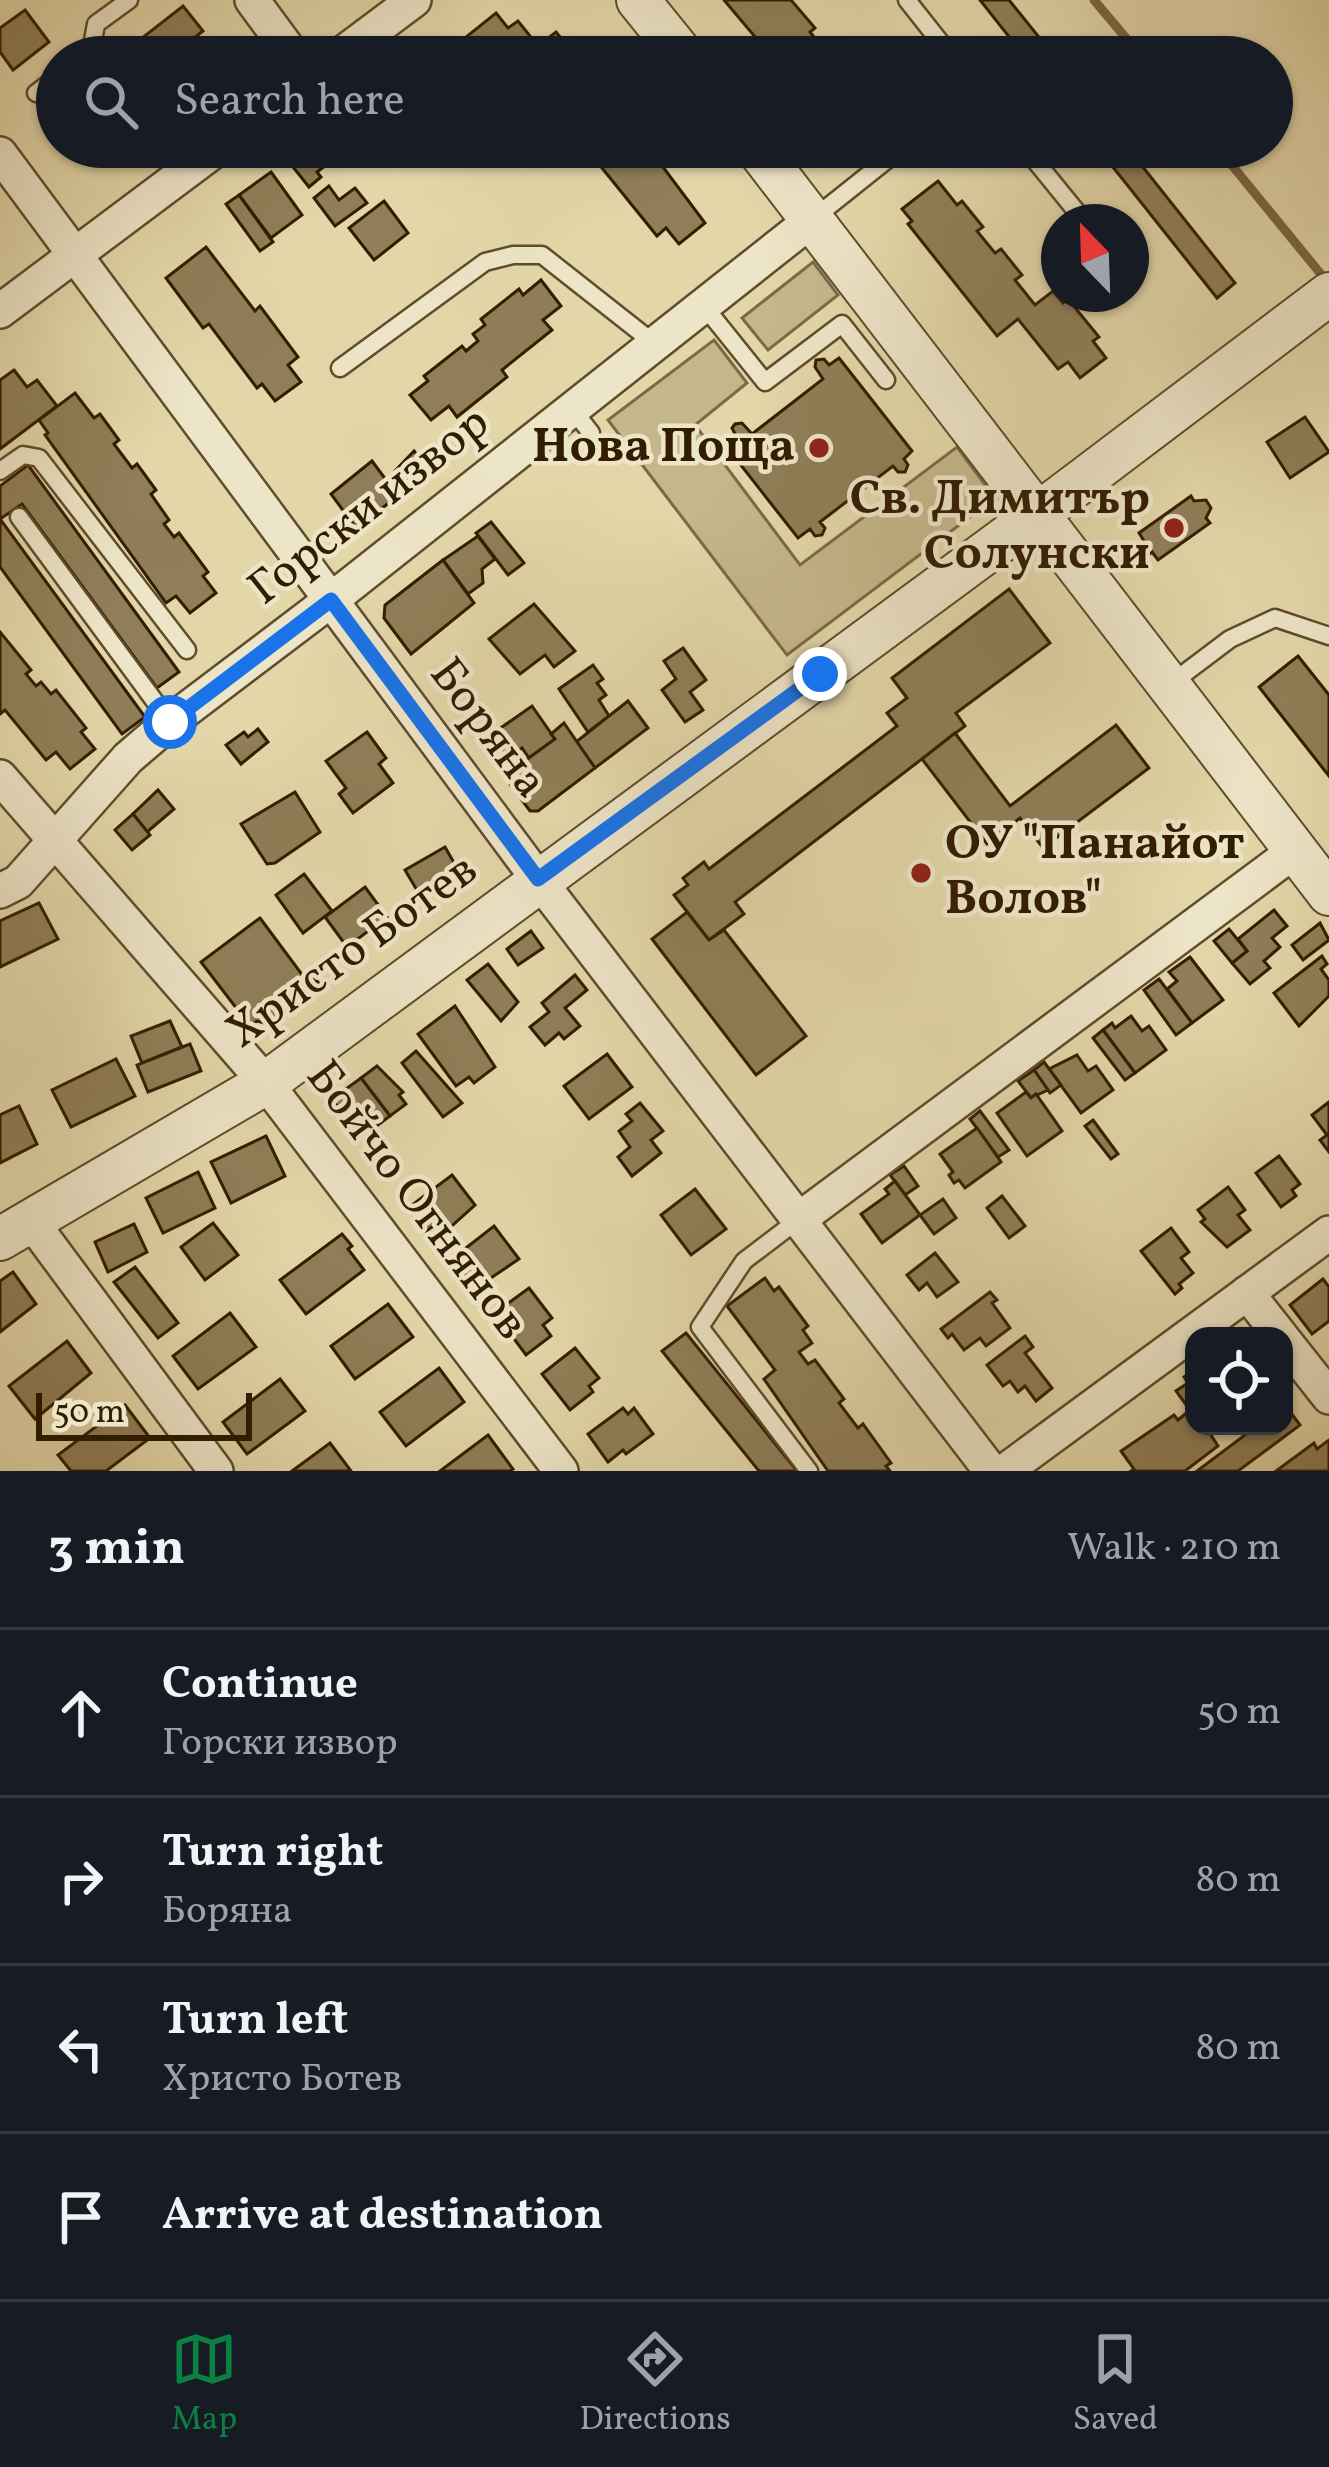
<!DOCTYPE html>
<html lang="en">
<head>
<meta charset="utf-8">
<style>
	:root { --surface:#171b24; --page:#20242c; --text:#f1f3f6; --muted:#9ea1a6; --line:#363941; --accent:#0b8043 }
	body { margin:0; font-family:Vollkorn,serif; background:var(--page); color:var(--text) }
	.controls { position:absolute; right:36px; bottom:36px; display:grid; overflow:hidden; border-radius:24px; box-shadow:0 3px 9px #0004 }
	.controls button { width:108px; height:108px; display:grid; place-items:center; padding:0; border:0; border-bottom:3px solid var(--line); background:var(--surface); color:var(--text); font:60px sans-serif }
	.compass { position:absolute; left:1041px; top:204px; width:108px; height:108px; border-radius:50%; background:var(--surface); box-shadow:0 3px 9px #0004; rotate:337deg }
	.scale { position:absolute; left:36px; bottom:30px; width:216px; box-sizing:border-box; padding-left:12px; border:6px solid #331d00; border-top:0; font-size:33px; line-height:42px; white-space:nowrap; color:#331d00; -webkit-text-stroke:9px #ede5c7; paint-order:stroke }
	.stop { position:absolute; width:36px; height:36px; margin:-27px; border:9px solid #1a73e8; border-radius:50%; background:#fff }
	.stop.end { background:#1a73e8; border-color:#fff; box-shadow:0 3px 12px #0008 }
	.list { margin:0; padding:0; list-style:none }
	h2 { display:flex; justify-content:space-between; align-items:center; height:156px; margin:0; padding:0 48px; font-size:51px }
	h2 small { font-size:39px; font-weight:400; color:var(--muted) }
	.list li { display:grid; grid-template-columns:78px 1fr auto; gap:36px; align-items:center; box-sizing:border-box; height:168px; padding:0 48px; border-top:3px solid var(--line) }
	.list b { display:block; font-size:45px; white-space:nowrap }
	.list p { margin:0; font-size:39px; white-space:nowrap; color:var(--muted) }
	.list em { font-size:39px; font-style:normal; color:var(--muted) }
	.icon { flex:none; width:66px; height:66px; fill:none; stroke:currentColor; stroke-width:2; stroke-linecap:round; stroke-linejoin:round }
	.map { position:relative; flex:none; width:1329px; height:1471px; overflow:hidden }
	.search { position:absolute; background:var(--surface); box-shadow:0 3px 9px #0004; left:36px; right:36px; top:36px; height:132px; display:flex; align-items:center; gap:30px; box-sizing:border-box; padding:0 42px; border-radius:66px; color:var(--muted); font-size:45px }
	.sheet { height:828px; background:var(--surface) }
	nav { display:flex; justify-content:space-around; align-items:center; box-sizing:border-box; height:168px; border-top:3px solid var(--line); background:var(--surface); font-size:33px; color:var(--muted) }
	nav a { display:grid; justify-items:center; gap:6px }
	nav .on { color:var(--accent) }
	.map>svg:first-child { display:block }
	.green { fill:#c5b78c; stroke:#7c6a46; stroke-width:3 }
	.lines { fill:none; stroke-linecap:round; stroke-linejoin:round }
	.stream { stroke:#796743; stroke-width:9 }
	.building { fill:#8f7e58; stroke:#331d00; stroke-width:3 }
	.service-casing { stroke:#5f4c2a; stroke-width:21 }
	.minor-casing { stroke:#5f4c2a; stroke-width:38 }
	.tertiary-casing { stroke:#5f4c2a; stroke-width:46 }
	.service { stroke:#ede5c7; stroke-width:16 }
	.minor { stroke:#ede5c7; stroke-width:33 }
	.tertiary { stroke:#ede5c7; stroke-width:42 }
	.route { stroke:#1a73e8; stroke-width:15 }
	.poi-dot { fill:#8f2418; stroke:#ede5c7; stroke-width:4.5 }
	.labels { text-anchor:middle; dominant-baseline:central; stroke-width:9; stroke-linejoin:round; paint-order:stroke }
	.poi-label { font-size:48px; font-weight:bold; fill:#331d00; stroke:#ede5c7; text-anchor:end }
	.street-label { font-size:48px; fill:#331d00; stroke:#ede5c7 }
</style>
</head>
<body>
<div class="map">
<svg width="1329" height="1471" viewBox="0 0 1329 1471">
	<rect width="100%" height="100%" fill="#e3d7a9"/>
	<filter id="stains"><feTurbulence type="fractalNoise" baseFrequency=".00167" numOctaves="4"/><feColorMatrix values="0 0 0 0 .2 0 0 0 0 .09 0 0 0 0 .02 0 0 0 .5 -.17"/></filter>
	<radialGradient id="worn" r=".72"><stop offset=".6" stop-color="#630" stop-opacity="0"/><stop offset="1" stop-color="#630" stop-opacity=".3"/></radialGradient>
	<g class="green">
		<path d="M813,262L838,295L768,350L742,318Z"/>
		<path d="M714,340L747,383L695,425L800,565L957,447L995,498L787,655L608,420Z"/>
	</g>
	<g class="lines">
		<g class="stream">
			<path d="M1094,0L1142,57"/>
			<path d="M1217,147L1329,284"/>
		</g>
	</g>
	<g class="building">
		<path d="M724,0H791L815,28L810,32L830,57L834,53L837,57H772Z"/>
		<path d="M980,0H1009L1055,57H1025Z"/>
		<path d="M183,6L203,31L194,38L209,57H127L124,52Z"/>
		<path d="M25,10L49,42L13,70L0,52V28Z"/>
		<path d="M496,13L508,28L518,21L538,46L524,57H450L446,53Z"/>
		<path d="M556,32L576,57H524L538,46Z"/>
		<path d="M286,147H347L348,148L317,172L321,177L309,187L293,167L299,164Z"/>
		<path d="M585,147H648L705,223L679,244L666,228L657,236Z"/>
		<path d="M1097,147H1127L1235,283L1217,298Z"/>
		<path d="M271,172L302,215L271,238L239,195Z"/>
		<path d="M938,181L957,205L962,201L983,227L977,231L995,253L1001,249L1022,275L1015,280L1035,305L1053,291L1063,303L1068,299L1099,337L1093,341L1106,358L1080,378L1068,362L1058,369L1018,319L997,336L908,224L912,221L902,209Z"/>
		<path d="M329,186L339,200L355,188L367,203L335,226L314,198Z"/>
		<path d="M239,195L273,242L260,251L226,204Z"/>
		<path d="M384,201L408,233L374,260L349,228Z"/>
		<path d="M206,247L255,311L260,306L298,357L288,365L301,382L275,401L262,384L257,388L209,324L203,328L166,278Z"/>
		<path d="M541,280L561,306L543,320L552,330L502,370L507,377L457,417L449,406L431,420L410,395L428,381L424,376L462,346L466,351L478,341L473,334L485,325L481,319L519,289L523,295Z"/>
		<path d="M839,358L912,451L904,459L908,465L905,472H898L893,466L820,522L825,528L822,535L815,536L810,529L798,538L729,450V445L737,438L732,428L735,424L742,423L752,434L823,379L815,367L816,360L824,359L829,365Z"/>
		<path d="M14,370L27,387L37,380L57,406L0,449V380Z"/>
		<path d="M75,393L94,418L100,414L119,440L114,444L132,468L137,464L156,490L151,494L169,520L164,524L174,537L179,533L208,572L203,576L216,593L190,613L176,596L166,603L45,435L48,433L39,420Z"/>
		<path d="M1305,417L1329,452L1290,478L1267,442Z"/>
		<path d="M414,451L432,475L410,492L395,471Z"/>
		<path d="M372,461L398,496L356,528L331,494Z"/>
		<path d="M28,465L179,672L157,688L22,504L0,519L145,717L122,734L0,567V486Z"/>
		<path d="M1191,496L1194,501L1206,500L1211,508L1206,518L1210,523L1158,560L1152,552L1147,556L1139,545L1144,541L1139,533Z"/>
		<path d="M491,522L524,563L508,575L476,533Z"/>
		<path d="M478,536L495,559L482,569L483,583L468,594L443,560Z"/>
		<path d="M443,560L474,603L411,654L384,618L385,605Z"/>
		<path d="M1009,589L1050,643L956,713L965,726L735,902L744,914L709,940L674,895L688,885L683,878L704,862L709,869L897,726L887,713L907,698L892,678Z"/>
		<path d="M534,604L575,651L554,667L545,655L520,674L489,639Z"/>
		<path d="M0,632L31,670L26,674L36,686L41,682L51,694L56,690L86,728L81,732L95,749L70,769L56,752L46,760L5,710L0,714Z"/>
		<path d="M683,648L706,680L690,692L703,710L685,722L662,690L676,679L664,661Z"/>
		<path d="M1298,656L1329,695V776L1259,687Z"/>
		<path d="M593,665L603,679L597,683L606,695L599,700L609,716L588,732L559,689Z"/>
		<path d="M628,701L648,728L595,768L576,742Z"/>
		<path d="M532,706L555,739L529,758L522,748L509,758L492,734Z"/>
		<path d="M564,723L595,768L538,811H530L504,776L555,739L551,734Z"/>
		<path d="M1116,725L1149,768L1043,848L1020,818L987,844L922,759L955,733L1010,806Z"/>
		<path d="M258,729L268,742L241,764L226,745L244,732L248,737Z"/>
		<path d="M367,732L386,758L379,764L393,783L353,813L339,794L346,788L326,761Z"/>
		<path d="M158,790L174,809L147,832L133,814Z"/>
		<path d="M295,792L320,832L275,863L267,864L241,824Z"/>
		<path d="M133,814L150,835L132,850L115,830Z"/>
		<path d="M445,847L461,875L421,897L405,870Z"/>
		<path d="M304,874L332,911L303,933L276,895Z"/>
		<path d="M365,887L387,917L347,947L325,917Z"/>
		<path d="M39,903L58,939L0,967V921Z"/>
		<path d="M1274,910L1287,926L1272,938L1280,947L1264,961L1270,968L1250,984L1232,963L1247,951L1238,939Z"/>
		<path d="M687,912L709,940L724,930L806,1036L756,1075L652,939Z"/>
		<path d="M260,918L303,976L310,971L322,988L273,1025L257,1021L250,1026L201,962Z"/>
		<path d="M1320,923L1329,940L1303,960L1292,945Z"/>
		<path d="M1229,929L1247,951L1232,963L1214,941Z"/>
		<path d="M531,931L543,948L518,965L507,949Z"/>
		<path d="M1322,956L1327,964L1321,969L1329,980V996L1299,1026L1274,993Z"/>
		<path d="M1190,957L1223,1000L1192,1023L1167,989L1177,981L1169,972Z"/>
		<path d="M488,964L518,1002L501,1021L467,980Z"/>
		<path d="M575,975L587,990L565,1008L580,1026L564,1039L559,1033L545,1045L530,1027L549,1012L542,1003Z"/>
		<path d="M1159,979L1192,1023L1176,1035L1144,990Z"/>
		<path d="M455,1006L495,1067L474,1083L469,1077L456,1086L418,1034Z"/>
		<path d="M1131,1016L1142,1031L1149,1026L1166,1050L1135,1073L1103,1030L1112,1023L1115,1028Z"/>
		<path d="M170,1021L182,1047L142,1063L131,1036Z"/>
		<path d="M1103,1030L1135,1073L1125,1080L1093,1038Z"/>
		<path d="M190,1044L201,1071L148,1092L137,1065Z"/>
		<path d="M416,1051L462,1103L443,1117L402,1063Z"/>
		<path d="M607,1054L632,1087L589,1119L564,1086Z"/>
		<path d="M1077,1055L1088,1071L1096,1066L1113,1090L1081,1113L1049,1069Z"/>
		<path d="M116,1059L135,1096L71,1127L52,1090Z"/>
		<path d="M1044,1062L1061,1085L1050,1093L1034,1070Z"/>
		<path d="M377,1066L403,1092L399,1095L406,1104L390,1116L361,1078Z"/>
		<path d="M1034,1070L1048,1090L1031,1098L1018,1081Z"/>
		<path d="M361,1078L390,1116L374,1128L363,1114L350,1123L332,1099Z"/>
		<path d="M1026,1092L1031,1098L1036,1094L1062,1131L1027,1156L997,1113Z"/>
		<path d="M1329,1102V1152L1320,1140L1327,1135L1312,1115Z"/>
		<path d="M640,1103L663,1131L651,1140L661,1153L632,1176L618,1157L630,1147L619,1131L632,1121L626,1114Z"/>
		<path d="M19,1106L37,1144L0,1163V1115Z"/>
		<path d="M980,1111L1009,1150L998,1157L970,1119Z"/>
		<path d="M1093,1120L1118,1154L1111,1159L1085,1126Z"/>
		<path d="M977,1128L1001,1162L965,1188L959,1180L954,1183L949,1175L953,1172L940,1154Z"/>
		<path d="M266,1136L285,1176L231,1203L211,1162Z"/>
		<path d="M1279,1156L1300,1184L1292,1190L1296,1196L1281,1207L1256,1173Z"/>
		<path d="M904,1166L918,1186L905,1195L890,1175Z"/>
		<path d="M198,1172L215,1208L163,1233L146,1198Z"/>
		<path d="M452,1175L475,1205L445,1232L438,1223L426,1231L408,1208Z"/>
		<path d="M895,1181L920,1215L882,1243L861,1214L889,1194L885,1189Z"/>
		<path d="M1228,1187L1245,1210L1238,1215L1250,1230L1227,1247L1201,1222L1205,1219L1198,1210Z"/>
		<path d="M695,1189L726,1229L691,1255L661,1215Z"/>
		<path d="M1002,1196L1025,1226L1009,1238L987,1208Z"/>
		<path d="M943,1199L956,1218L934,1234L920,1215Z"/>
		<path d="M213,1223L238,1255L205,1280L181,1247Z"/>
		<path d="M134,1224L147,1252L108,1272L95,1242Z"/>
		<path d="M494,1226L519,1259L476,1288L453,1258Z"/>
		<path d="M1171,1228L1189,1252L1181,1258L1193,1273L1179,1284L1182,1288L1175,1294L1141,1251Z"/>
		<path d="M342,1234L352,1246L348,1249L364,1270L306,1314L280,1280Z"/>
		<path d="M935,1253L958,1282L937,1297L927,1283L919,1290L907,1275Z"/>
		<path d="M135,1267L178,1323L158,1338L114,1282Z"/>
		<path d="M13,1272L36,1304L0,1332V1281Z"/>
		<path d="M765,1278L774,1291L779,1287L808,1326L803,1330L812,1343L799,1352L808,1364L815,1360L844,1399L839,1403L858,1428L863,1424L891,1463L886,1466L890,1471H828L764,1379L775,1370L727,1306Z"/>
		<path d="M1323,1279L1329,1287V1321L1312,1334L1290,1305Z"/>
		<path d="M529,1288L552,1318L543,1325L551,1336L526,1355L495,1313Z"/>
		<path d="M990,1292L997,1300L992,1303L1010,1328L986,1346L980,1338L964,1350L952,1334L948,1338L941,1329Z"/>
		<path d="M388,1304L413,1337L355,1379L331,1346Z"/>
		<path d="M230,1313L256,1347L198,1389L173,1356Z"/>
		<path d="M686,1333L797,1471H759L662,1351Z"/>
		<path d="M1025,1336L1033,1347L1025,1353L1052,1388L1036,1401L1025,1386L1018,1392L1010,1381L1003,1386L987,1365Z"/>
		<path d="M67,1341L91,1373L35,1419L9,1386Z"/>
		<path d="M575,1348L599,1378L589,1386L593,1392L570,1410L542,1374Z"/>
		<path d="M439,1368L464,1402L406,1446L380,1412Z"/>
		<path d="M1194,1370V1426H1205L1218,1446L1185,1471H1131L1134,1469L1121,1451L1174,1415L1178,1420L1190,1410L1176,1391L1188,1383L1184,1377Z"/>
		<path d="M280,1379L305,1411L247,1454L223,1422Z"/>
		<path d="M125,1405L150,1438L106,1471H71L58,1455Z"/>
		<path d="M1285,1405L1300,1425L1238,1471H1197L1257,1426H1284Z"/>
		<path d="M623,1408L628,1414L634,1408L653,1434L626,1454L623,1450L608,1462L588,1434Z"/>
		<path d="M488,1435L513,1469L510,1471H440Z"/>
		<path d="M1329,1440V1471H1276L1314,1443L1317,1449Z"/>
		<path d="M330,1443L351,1471H292Z"/>
	</g>
	<g class="lines">
		<defs>
			<g id="service">
				<path d="M907,0L952,57"/>
				<path d="M84,57L91,52L96,24L129,0"/>
				<path d="M36,93L57,77"/>
				<path d="M1024,147L1085,222"/>
				<path d="M814,218L903,147"/>
				<path d="M704,306L765,382L842,324L886,380"/>
				<path d="M340,368L485,262L513,255H542L655,344"/>
				<path d="M573,410L591,433"/>
				<path d="M0,471L23,455L39,458L187,650"/>
				<path d="M19,517L170,722"/>
				<path d="M1169,685L1230,639L1275,618L1329,636"/>
				<path d="M798,1220L744,1261L700,1327L809,1471"/>
			</g>
			<g id="minor">
				<path d="M252,0L294,57"/>
				<path d="M338,57L414,0"/>
				<path d="M0,154L538,879L991,1471"/>
				<path d="M0,311L219,147"/>
				<path d="M0,777L266,1083L561,1471"/>
				<path d="M0,891L18,882L128,758L170,722L331,600L813,219"/>
				<path d="M798,1220L1296,850"/>
				<path d="M31,1221L216,1471"/>
				<path d="M1247,1293L1281,1336"/>
				<path d="M1284,1340L1329,1397"/>
				<path d="M1005,1471L1329,1233"/>
			</g>
			<g id="tertiary">
				<path d="M638,0L684,57"/>
				<path d="M756,147L1329,894"/>
				<path d="M0,1239L266,1083L1038,514L1329,294"/>
			</g>
		</defs>
		<use href="#service" class="service-casing"/>
		<use href="#minor" class="minor-casing"/>
		<use href="#tertiary" class="tertiary-casing"/>
		<use href="#service" class="service"/>
		<use href="#minor" class="minor"/>
		<use href="#tertiary" class="tertiary"/>
	</g>
	<g class="lines">
		<path class="route" d="M170,722L331,600L538,879L820,674"/>
	</g>
	<g class="poi-dot">
		<circle cx="819" cy="448" r="12"/>
		<circle cx="1174" cy="528" r="12"/>
		<circle cx="921" cy="873" r="12"/>
	</g>
	<g class="labels">
		<g class="poi-label">
			<text x="795" y="448">Нова Поща</text>
			<text x="1150" y="500">Св. Димитър<tspan x="1150" dy="55">Солунски</tspan></text>
			<text x="945" y="845" text-anchor="start">ОУ "Панайот<tspan x="945" dy="55">Волов"</tspan></text>
		</g>
		<g class="street-label">
			<text transform="translate(370 507) rotate(-38)">Горски извор</text>
			<text transform="translate(487 729) rotate(53)">Боряна</text>
			<text transform="translate(353 952) rotate(-36)">Христо Ботев</text>
			<text transform="translate(416 1201) rotate(53)">Бойчо Огнянов</text>
		</g>
	</g>
	<rect width="100%" height="100%" filter="url(#stains)"/>
	<rect width="100%" height="100%" fill="url(#worn)"/>
</svg>
<div class="controls">
<button><svg class="icon" aria-label="locate" viewBox="0 0 24 24"><circle cx="12" cy="12" r="6"/><path d="M12 2v4M12 18v4M2 12h4M18 12h4"/></svg></button>
</div>
<svg class="compass" viewBox="-18 -18 36 36"><path d="M0-13l5 13h-10z" fill="#e53935"/><path d="M0 13l5-13h-10z" fill="#9ea1a6"/></svg>
<div class="scale">50 m</div>
<div class="stop" style="left:170px;top:722px"></div>
<div class="stop end" style="left:820px;top:674px"></div>
<div class="search"><svg class="icon" aria-label="search" viewBox="0 0 24 24"><circle cx="10" cy="10" r="6"/><path d="M15 15l6 6"/></svg>Search here</div>
</div>
<section class="sheet">
<h2>3 min<small>Walk · 210 m</small></h2>
<ul class="list">
<li><svg class="icon" aria-label="ahead" viewBox="0 0 24 24"><path d="M12 20V5M6 11l6-6 6 6"/></svg><div><b>Continue</b><p>Горски извор</p></div><em>50 m</em></li>
<li><svg class="icon" aria-label="right" viewBox="0 0 24 24"><path d="M7 20v-9h11M14 6l5 5-5 5"/></svg><div><b>Turn right</b><p>Боряна</p></div><em>80 m</em></li>
<li><svg class="icon" aria-label="left" viewBox="0 0 24 24"><path d="M17 20v-9H6M10 6l-5 5 5 5"/></svg><div><b>Turn left</b><p>Христо Ботев</p></div><em>80 m</em></li>
<li><svg class="icon" aria-label="arrive" viewBox="0 0 24 24"><path d="M6 21V4h12l-3 4 3 4H6"/></svg><div><b>Arrive at destination</b></div></li>
</ul>
</section>
<nav>
<a class="on"><svg class="icon" aria-label="map" viewBox="0 0 24 24"><path d="M3 6l6-2 6 2 6-2v14l-6 2-6-2-6 2zM9 4v14M15 6v14"/></svg>Map</a>
<a><svg class="icon" aria-label="directions" viewBox="0 0 24 24"><path d="M12 3l9 9-9 9-9-9zM9 14v-3h6M13 9l2 2-2 2"/></svg>Directions</a>
<a><svg class="icon" aria-label="saved" viewBox="0 0 24 24"><path d="M7 4h10v16l-5-4-5 4z"/></svg>Saved</a>
</nav>
</body>
</html>
